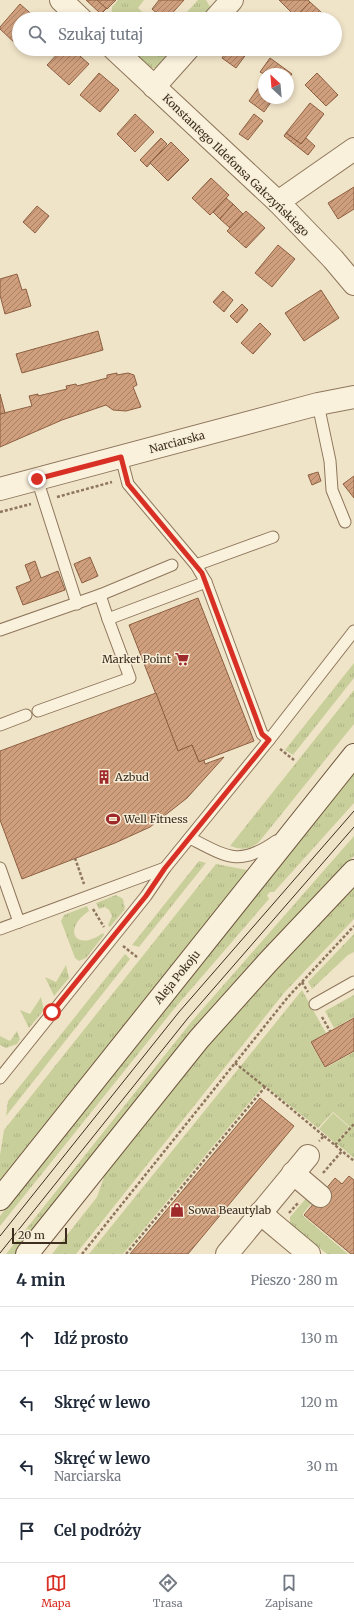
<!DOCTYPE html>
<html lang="pl">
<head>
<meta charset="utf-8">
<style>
	:root { --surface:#fff; --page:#f2f2f3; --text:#1f2937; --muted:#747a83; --line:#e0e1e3; --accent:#d93025 }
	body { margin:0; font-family:Merriweather,serif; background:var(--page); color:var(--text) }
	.compass { position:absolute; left:258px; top:68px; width:36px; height:36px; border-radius:50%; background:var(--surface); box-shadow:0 2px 6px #0003; rotate:334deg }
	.scale { position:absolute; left:12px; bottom:10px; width:55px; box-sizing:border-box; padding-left:4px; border:2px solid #3d2e20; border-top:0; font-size:11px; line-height:14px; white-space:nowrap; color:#3d2e20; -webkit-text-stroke:3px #f7eed8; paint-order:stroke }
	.stop { position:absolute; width:12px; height:12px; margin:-9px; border:3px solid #d93025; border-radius:50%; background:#fff }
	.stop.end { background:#d93025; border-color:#fff; box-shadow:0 1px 4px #0008 }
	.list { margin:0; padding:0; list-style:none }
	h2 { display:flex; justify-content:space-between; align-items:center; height:52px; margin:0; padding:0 16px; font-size:17px }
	h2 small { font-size:13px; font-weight:400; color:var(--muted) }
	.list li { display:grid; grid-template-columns:26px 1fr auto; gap:12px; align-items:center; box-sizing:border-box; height:64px; padding:0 16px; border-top:1px solid var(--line) }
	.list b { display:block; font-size:15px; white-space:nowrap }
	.list p { margin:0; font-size:13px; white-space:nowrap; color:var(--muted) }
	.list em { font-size:13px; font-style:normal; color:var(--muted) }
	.icon { flex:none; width:22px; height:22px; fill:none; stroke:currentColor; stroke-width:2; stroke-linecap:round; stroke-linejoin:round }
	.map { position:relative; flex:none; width:354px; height:1254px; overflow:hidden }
	.search { position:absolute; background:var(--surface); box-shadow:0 2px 6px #0003; left:12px; right:12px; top:12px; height:44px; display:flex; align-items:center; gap:10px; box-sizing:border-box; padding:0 14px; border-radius:22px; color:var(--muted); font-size:15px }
	.sheet { height:308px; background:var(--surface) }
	nav { display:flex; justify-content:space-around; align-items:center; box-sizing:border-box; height:56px; border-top:1px solid var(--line); background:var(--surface); font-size:11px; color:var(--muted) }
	nav a { display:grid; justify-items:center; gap:2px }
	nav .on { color:var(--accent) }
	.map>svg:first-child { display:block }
	.grass { fill:url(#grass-tufts) }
	.park { fill:#c9cf9b }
	.building { fill:url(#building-hatch); stroke:#8d5f41 }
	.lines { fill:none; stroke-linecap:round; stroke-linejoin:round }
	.lane-casing { stroke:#8d765c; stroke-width:13 }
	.street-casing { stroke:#8d765c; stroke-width:24 }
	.secondary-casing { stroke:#6f573f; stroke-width:24 }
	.path { stroke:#8d765c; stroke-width:2.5; stroke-dasharray:3 2; stroke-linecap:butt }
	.lane { stroke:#faf1dc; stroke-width:11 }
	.street { stroke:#faf1dc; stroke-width:22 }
	.secondary { stroke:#faf1dc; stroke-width:22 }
	.tram { stroke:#3d2e20; stroke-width:1 }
	.route { stroke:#d93025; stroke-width:5 }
	.labels { text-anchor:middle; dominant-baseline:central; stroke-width:3; stroke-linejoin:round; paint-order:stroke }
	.street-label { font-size:11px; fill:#3d2e20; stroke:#f7eed8 }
	.poi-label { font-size:11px; fill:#3d2e20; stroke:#f7eed8; text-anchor:start }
</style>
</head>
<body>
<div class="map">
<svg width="354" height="1254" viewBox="0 0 354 1254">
	<defs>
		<pattern id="grass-tufts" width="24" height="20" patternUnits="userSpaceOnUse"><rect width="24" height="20" fill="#c9cf9b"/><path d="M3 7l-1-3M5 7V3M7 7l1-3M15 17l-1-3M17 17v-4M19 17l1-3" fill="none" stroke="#aeb285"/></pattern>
		<pattern id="building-hatch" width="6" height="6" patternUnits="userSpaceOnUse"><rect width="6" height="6" fill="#cf9f7d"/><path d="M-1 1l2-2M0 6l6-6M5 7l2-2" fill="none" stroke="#a98266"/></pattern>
	</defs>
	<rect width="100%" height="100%" fill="#f0e4c8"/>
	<g class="grass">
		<path d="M118,0H144L138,8L150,19H111L112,7Z"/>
		<path d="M198,0H206L212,10L208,19H184L185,14Z"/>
		<path d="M129,49H178L158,68H150Z"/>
		<path d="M354,663V678L293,755L285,750Z"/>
		<path d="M354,690V724L259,842C249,850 241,850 230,846Z"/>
		<path d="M354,772V803L274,892H270L267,895L269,899L174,1009L0,1226V1216Z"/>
		<path d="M354,836V856L258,957L197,1026L15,1254H6L192,1021Z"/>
		<path d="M199,861L206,863L139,947L132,945Z"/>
		<path d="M216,864L247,870L248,871L0,1182V1155L4,1130Z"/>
		<path d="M354,887V919L284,993L76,1254H52L97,1197L105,1174L211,1041L273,971Z"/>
		<path d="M116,895L123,899L125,909L110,927L108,925L112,916L109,910L105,907L99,909L96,903Z"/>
		<path d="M87,906L89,911C62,929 75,953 103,933L104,935L86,958L79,961L75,958L61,921L64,915Z"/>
		<path d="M354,934V952L348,955L312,989L308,982Z"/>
		<path d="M125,954L130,959L6,1116L8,1101Z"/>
		<path d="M66,965L69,978L54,996L45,977L56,982Z"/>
		<path d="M302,990L326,1033L310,1042L325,1068L354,1052V1158L336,1143L350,1127L333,1112L318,1128L264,1085L123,1254H89Z"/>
		<path d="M354,995V1017L334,1028L325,1011Z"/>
		<path d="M41,997L44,1010L29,1028L20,1010L30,1014Z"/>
		<path d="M17,1031L20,1039L17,1044L6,1048L0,1045V1036L10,1041Z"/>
		<path d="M308,1196L314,1200L302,1215L348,1254H327L290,1224V1217Z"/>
	</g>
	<path class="park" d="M333,1113L349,1127L335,1143L319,1129Z"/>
	<g class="building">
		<path d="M86,0H97L107,8L101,14Z"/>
		<path d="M97,0H116L107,9Z"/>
		<path d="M159,0H184L167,19H163L152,9Z"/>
		<path d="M279,0H308L310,2L296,17Z"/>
		<path d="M310,2L322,13L317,19H299L296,17Z"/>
		<path d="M20,4L37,19H19V41L16,44L0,29V27Z"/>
		<path d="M62,49H72L89,64L69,85L47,65Z"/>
		<path d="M228,49H250L236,68L222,58Z"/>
		<path d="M270,58L292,74L288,79V74H264L260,72Z"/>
		<path d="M99,73L119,90L100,112L80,95Z"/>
		<path d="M317,73L338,95L326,106L305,85Z"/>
		<path d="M264,80V98H274L264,112L249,101Z"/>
		<path d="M310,103L324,114L301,144L286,133Z"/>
		<path d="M135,114L154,132L135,152L117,134Z"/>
		<path d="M254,114L263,121L248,140L239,134Z"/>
		<path d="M286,133L301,144L306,138L315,146L308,155L284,136Z"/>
		<path d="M161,138L167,144L147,167L140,160Z"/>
		<path d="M171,142L189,160L168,181L150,163Z"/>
		<path d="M211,178L229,195L210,215L192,198Z"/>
		<path d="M354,187V209L338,219L328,203Z"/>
		<path d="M226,198L233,204L220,219L213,212Z"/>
		<path d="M233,204L243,214L230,228L220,219Z"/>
		<path d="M37,206L49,216L35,233L23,222Z"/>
		<path d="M246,211L265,228L246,248L227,231Z"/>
		<path d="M278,245L295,259L272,287L255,273Z"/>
		<path d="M17,274L22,290L26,289L31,306L5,314L0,295V279Z"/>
		<path d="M321,290L339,318L304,341L285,313Z"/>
		<path d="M223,291L233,300L224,312L213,302Z"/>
		<path d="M242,304L248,310L237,323L230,316Z"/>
		<path d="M260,323L271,334L253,354L241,343Z"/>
		<path d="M98,331L103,350L22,373L16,354Z"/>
		<path d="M117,373V375L128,373L134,375L137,385L133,387L141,407L126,411L113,410L106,405L62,420L0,447V414L32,406L29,396L38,394V396L67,389L66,386L76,384L77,386L107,378V375Z"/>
		<path d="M0,394L5,413L0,414Z"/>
		<path d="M318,472L321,481L312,485L308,475Z"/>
		<path d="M354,476V498L343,484Z"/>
		<path d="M90,557L98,576L82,583L74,564Z"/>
		<path d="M35,561L41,578L58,571L65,590L23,605L16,587L31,581L25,565Z"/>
		<path d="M198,598L254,741L199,762L192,745L178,751L129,625Z"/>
		<path d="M156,693L178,751L192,745L199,762L204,760L205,764L224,757L187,798L150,827L115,843L22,879L0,820V751Z"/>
		<path d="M354,1018V1051L325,1067L311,1042Z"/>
		<path d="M260,1098L294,1126L188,1254H130Z"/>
		<path d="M349,1176L354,1180V1254H351L304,1215L335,1178L342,1184Z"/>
	</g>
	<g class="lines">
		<defs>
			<g id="lane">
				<path d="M318,404L330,461L332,490L345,522"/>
				<path d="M121,457L128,484L196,565L206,582"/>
				<path d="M37,479L77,604"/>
				<path d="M196,565L273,537"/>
				<path d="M100,595L172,565"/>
				<path d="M0,630L100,595L108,619"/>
				<path d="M0,725L26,715"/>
				<path d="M269,740L354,631"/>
				<path d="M190,838C227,857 239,867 276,841"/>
				<path d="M0,868L19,922"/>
				<path d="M0,929L165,868"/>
				<path d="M315,1004L354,982"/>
				<path d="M0,1078L146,896L165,868L269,740L262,734L206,582L108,619L130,678L38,711"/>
			</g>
			<g id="street">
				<path d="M61,0L81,19"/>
				<path d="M215,19L232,0"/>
				<path d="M114,49L278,202L333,259L354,284"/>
				<path d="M154,87L188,49"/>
				<path d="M278,202L354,149"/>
				<path d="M0,489L318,404L354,397"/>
				<path d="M293,1173L320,1196"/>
				<path d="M260,1213L309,1254"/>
				<path d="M227,1254L308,1156"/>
			</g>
			<g id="secondary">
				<path d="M0,1199L354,755"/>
				<path d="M27,1254L199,1039L268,962L354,871"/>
			</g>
		</defs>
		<use href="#lane" class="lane-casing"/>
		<use href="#street" class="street-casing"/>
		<use href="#secondary" class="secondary-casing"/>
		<g class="path">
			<path d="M57,497L112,482"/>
			<path d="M0,512L31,504"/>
			<path d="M280,749L294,760"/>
			<path d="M75,858L84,884"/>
			<path d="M93,909L104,927"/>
			<path d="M123,946L137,957"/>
			<path d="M302,982L308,992"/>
			<path d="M322,1017L330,1031"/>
			<path d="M235,1063L265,1087"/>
			<path d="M324,1136L354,1161"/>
			<path d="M335,1145L354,1124"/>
			<path d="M323,1173L342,1151"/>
			<path d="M289,1213L298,1203"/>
			<path d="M82,1254L288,997L354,926"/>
			<path d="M126,1254L265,1087L324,1136L319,1141"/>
		</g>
		<use href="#lane" class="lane"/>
		<use href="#street" class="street"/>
		<use href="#secondary" class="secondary"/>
		<g class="tram">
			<path d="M0,1236L179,1012L354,811"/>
			<path d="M0,1253L188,1018L354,827"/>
		</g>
	</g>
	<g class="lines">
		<path class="route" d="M37,479L121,457L128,484L202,573L262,734L269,740L165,868L146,896L52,1012"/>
	</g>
	<defs>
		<symbol id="supermarket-bare" viewBox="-9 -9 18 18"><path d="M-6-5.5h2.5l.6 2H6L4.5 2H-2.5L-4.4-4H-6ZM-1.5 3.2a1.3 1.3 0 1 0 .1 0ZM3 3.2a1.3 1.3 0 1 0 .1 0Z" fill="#9e2a2b" stroke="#f7eed8" stroke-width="2.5" paint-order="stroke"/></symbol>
		<symbol id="building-bare" viewBox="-9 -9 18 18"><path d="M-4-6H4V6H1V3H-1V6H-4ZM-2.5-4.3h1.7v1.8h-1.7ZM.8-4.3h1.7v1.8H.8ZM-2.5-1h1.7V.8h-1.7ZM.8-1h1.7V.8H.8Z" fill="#9e2a2b" stroke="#f7eed8" stroke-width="2.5" paint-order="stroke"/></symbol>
		<symbol id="stadium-bare" viewBox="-9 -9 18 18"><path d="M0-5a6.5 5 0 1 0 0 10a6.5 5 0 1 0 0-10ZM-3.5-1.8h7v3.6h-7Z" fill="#9e2a2b" stroke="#f7eed8" stroke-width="2.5" paint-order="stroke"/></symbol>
		<symbol id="shop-bare" viewBox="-9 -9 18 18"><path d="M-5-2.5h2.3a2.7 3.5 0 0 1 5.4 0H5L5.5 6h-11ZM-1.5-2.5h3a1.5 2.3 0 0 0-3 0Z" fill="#9e2a2b" stroke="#f7eed8" stroke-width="2.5" paint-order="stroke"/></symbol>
	</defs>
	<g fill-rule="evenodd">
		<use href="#supermarket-bare" x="172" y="649" width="20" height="20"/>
		<use href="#building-bare" x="94" y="767" width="20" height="20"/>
		<use href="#stadium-bare" x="103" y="809" width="20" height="20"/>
		<use href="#shop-bare" x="167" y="1200" width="20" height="20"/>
	</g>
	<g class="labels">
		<g class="street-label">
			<text transform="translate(236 165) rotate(44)">Konstantego Ildefonsa Gałczyńskiego</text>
			<text transform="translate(177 442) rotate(-15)">Narciarska</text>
			<text transform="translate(177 977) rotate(-51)">Aleja Pokoju</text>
		</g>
		<g class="poi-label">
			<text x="171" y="659" text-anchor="end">Market Point</text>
			<text x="115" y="777">Azbud</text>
			<text x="124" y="819">Well Fitness</text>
			<text x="188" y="1210">Sowa Beautylab</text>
		</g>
	</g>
</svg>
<svg class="compass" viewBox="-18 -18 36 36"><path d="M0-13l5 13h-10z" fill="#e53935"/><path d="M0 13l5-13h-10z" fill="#747a83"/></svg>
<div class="scale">20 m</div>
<div class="stop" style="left:52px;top:1012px"></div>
<div class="stop end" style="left:37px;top:479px"></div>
<div class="search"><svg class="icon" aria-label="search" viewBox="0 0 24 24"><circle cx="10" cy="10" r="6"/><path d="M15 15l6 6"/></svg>Szukaj tutaj</div>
</div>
<section class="sheet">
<h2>4 min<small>Pieszo · 280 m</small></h2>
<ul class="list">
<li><svg class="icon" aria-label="ahead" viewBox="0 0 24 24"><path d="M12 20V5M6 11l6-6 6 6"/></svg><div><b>Idź prosto</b></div><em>130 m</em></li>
<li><svg class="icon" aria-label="left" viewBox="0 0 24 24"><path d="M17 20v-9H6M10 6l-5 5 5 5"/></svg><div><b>Skręć w lewo</b></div><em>120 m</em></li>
<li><svg class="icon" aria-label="left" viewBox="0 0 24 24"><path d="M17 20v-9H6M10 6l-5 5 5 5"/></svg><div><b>Skręć w lewo</b><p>Narciarska</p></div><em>30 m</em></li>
<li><svg class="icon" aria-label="arrive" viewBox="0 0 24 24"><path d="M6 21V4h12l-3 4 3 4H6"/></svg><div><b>Cel podróży</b></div></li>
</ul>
</section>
<nav>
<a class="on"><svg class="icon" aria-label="map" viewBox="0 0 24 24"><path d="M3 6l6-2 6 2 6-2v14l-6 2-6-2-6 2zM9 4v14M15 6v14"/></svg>Mapa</a>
<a><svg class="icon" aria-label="directions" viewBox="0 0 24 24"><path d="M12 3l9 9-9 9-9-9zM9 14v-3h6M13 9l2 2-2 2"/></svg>Trasa</a>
<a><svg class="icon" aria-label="saved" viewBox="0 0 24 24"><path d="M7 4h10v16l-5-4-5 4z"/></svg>Zapisane</a>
</nav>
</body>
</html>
